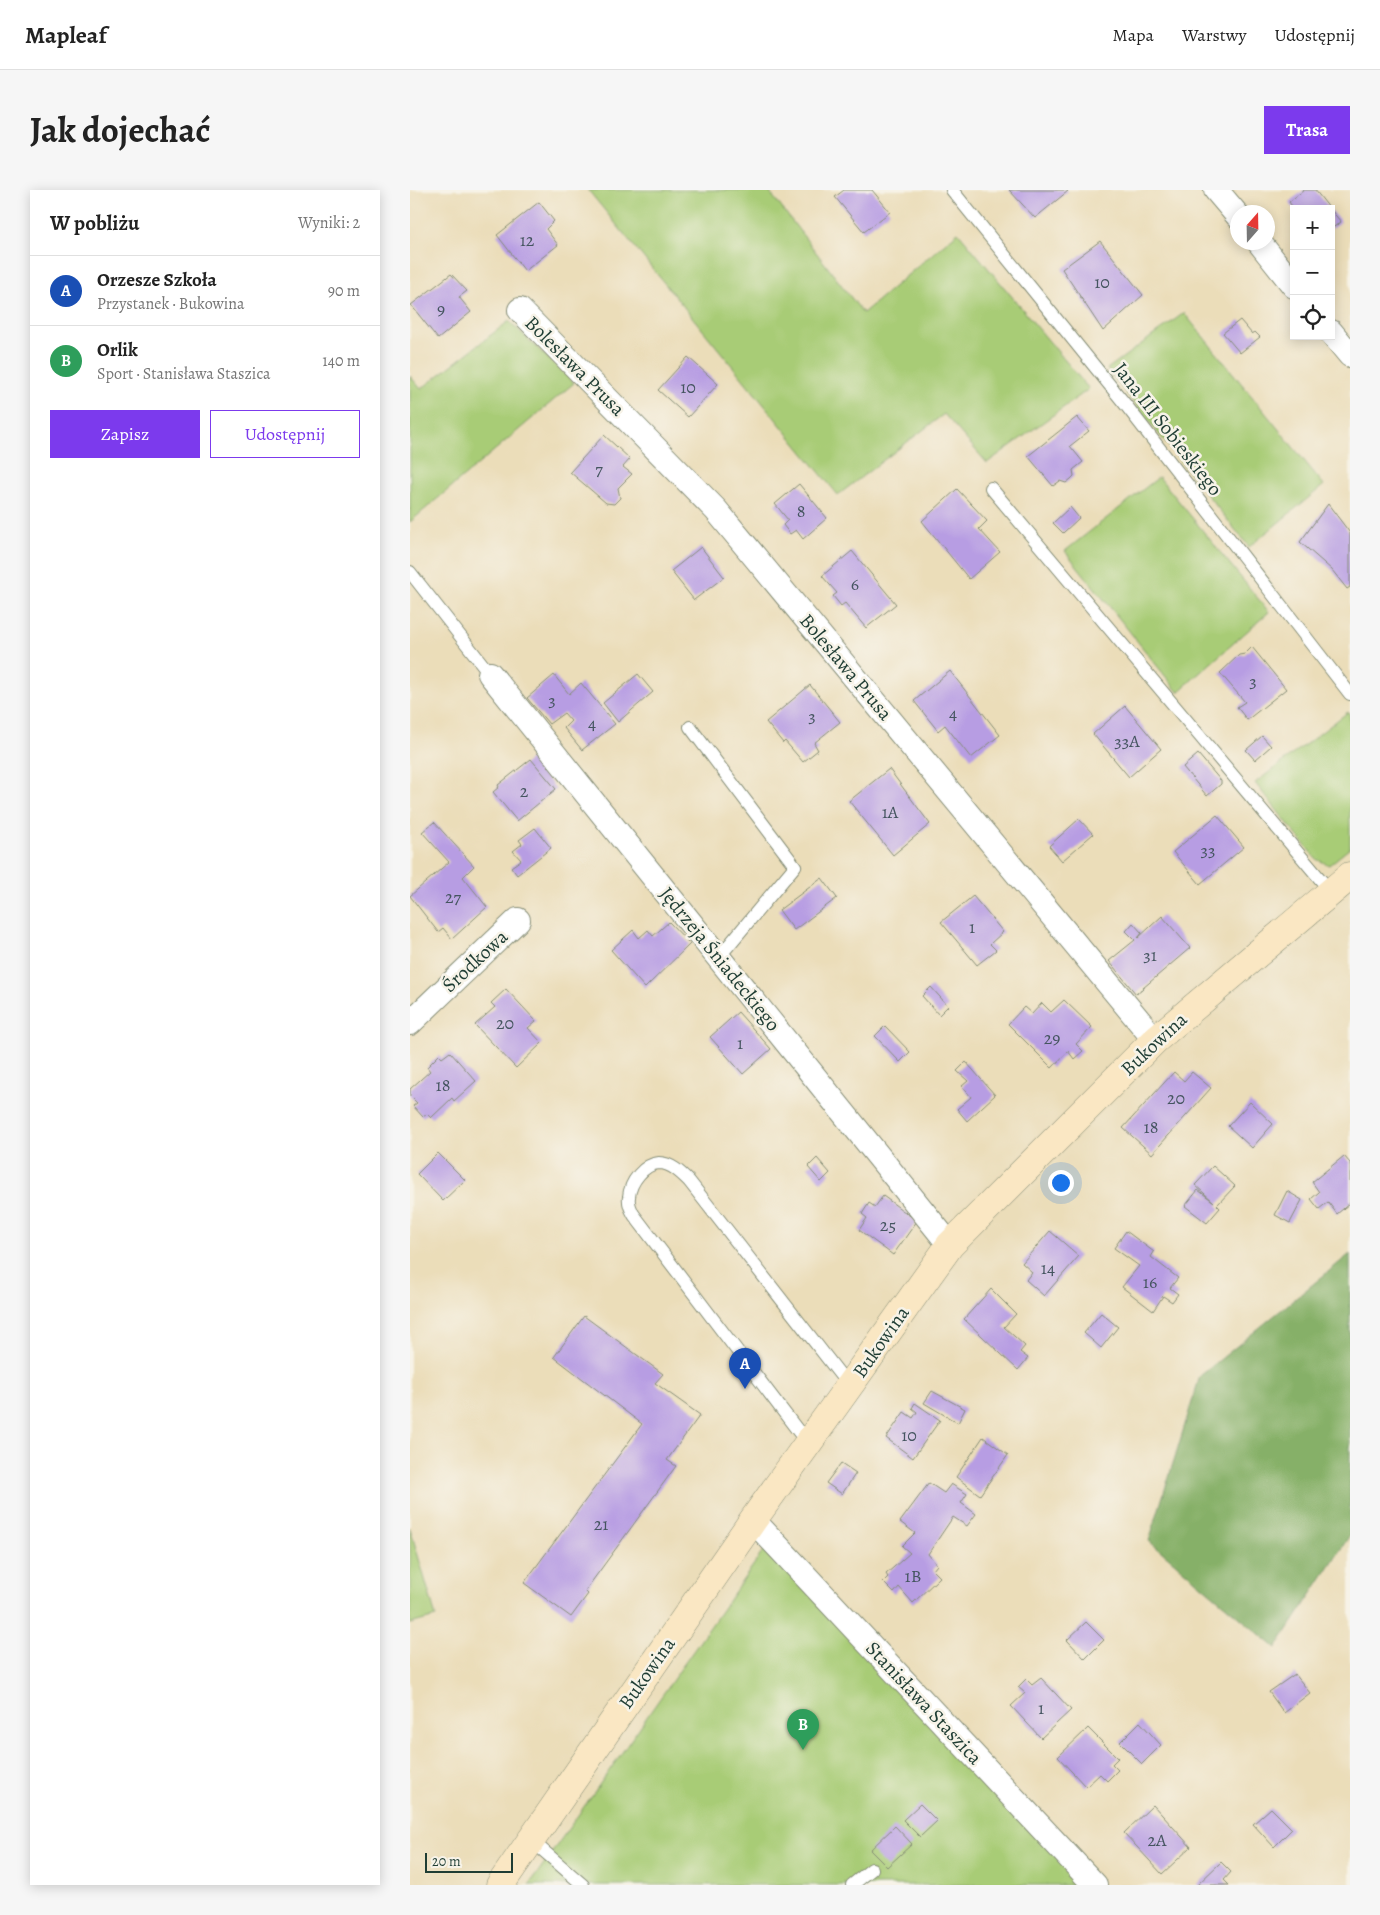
<!DOCTYPE html>
<html lang="pl">
<head>
<meta charset="utf-8">
<style>
	:root { --surface:#fff; --page:#f6f6f6; --text:#222; --muted:#767676; --line:#e0e0e0; --accent:#7c3aed }
	body { margin:0; font-family:Alegreya,serif; background:var(--page); color:var(--text) }
	.controls { position:absolute; right:15px; top:15px; display:grid; overflow:hidden; border-radius:0px; box-shadow:0 2px 12px #0003 }
	.controls button { width:45px; height:45px; display:grid; place-items:center; padding:0; border:0; border-bottom:1px solid var(--line); background:var(--surface); color:var(--text); font:25px sans-serif }
	.compass { position:absolute; left:820px; top:15px; width:45px; height:45px; border-radius:50%; background:var(--surface); box-shadow:0 2px 12px #0003; rotate:20deg }
	.scale { position:absolute; left:15px; bottom:12px; width:88px; box-sizing:border-box; padding-left:5px; border:2px solid #1f3d34; border-top:0; font-size:14px; line-height:18px; white-space:nowrap; color:#1f3d34; -webkit-text-stroke:4px #f7f3e8; paint-order:stroke }
	.you { position:absolute; left:650px; top:992px; width:18px; height:18px; margin:-12px; border:4px solid #fff; border-radius:50%; background:#1a73e8; box-shadow:0 0 0 8px #1a73e833 }
	.badge { display:grid; place-items:center; width:32px; height:32px; border-radius:50%; background:var(--accent); color:#fff; font-size:16px; font-weight:700 }
	.pin { position:absolute; translate:-50% -41px; filter:drop-shadow(0 1px 2px #0008) }
	.pin::after { content:''; position:absolute; top:26px; width:18px; height:15px; background:inherit; clip-path:polygon(0 0,100% 0,50% 100%) }
	.list { margin:0; padding:0; list-style:none }
	h2 { display:flex; justify-content:space-between; align-items:center; height:65px; margin:0; padding:0 20px; font-size:21px }
	h2 small { font-size:16px; font-weight:400; color:var(--muted) }
	.list li { display:grid; grid-template-columns:32px 1fr auto; gap:15px; align-items:center; box-sizing:border-box; height:70px; padding:0 20px; border-top:1px solid var(--line) }
	.list b { display:block; font-size:19px; white-space:nowrap }
	.list p { margin:0; font-size:16px; white-space:nowrap; color:var(--muted) }
	.list em { font-size:16px; font-style:normal; color:var(--muted) }
	.actions { display:flex; gap:10px; padding:15px 20px }
	.actions a { flex:1; padding:11px 0; border:1px solid var(--accent); border-radius:0px; text-align:center; font-size:18px; color:var(--accent) }
	.actions .main { background:var(--accent); color:#fff }
	.icon { flex:none; width:28px; height:28px; fill:none; stroke:currentColor; stroke-width:2; stroke-linecap:round; stroke-linejoin:round }
	.map { position:relative; flex:none; width:940px; height:1695px; overflow:hidden; border-radius:0px }
	header { display:flex; align-items:center; gap:30px; box-sizing:border-box; height:70px; padding:0 25px; background:var(--surface); border-bottom:1px solid var(--line) }
	header strong { font-size:24px }
	nav { display:flex; gap:28px; margin-inline-start:auto; font-size:18px }
	.intro { display:flex; align-items:center; justify-content:space-between; box-sizing:border-box; height:120px; padding:0 30px }
	h1 { margin:0; font-size:35px }
	.button { padding:12px 22px; border-radius:0px; background:var(--accent); color:#fff; font-size:18px; font-weight:700 }
	main { display:flex; gap:30px; padding:0 30px }
	aside { flex:1; background:var(--surface); border-radius:0px; box-shadow:0 2px 12px #0003 }
	.map>svg:first-child { display:block }
	.green { fill:#a8cc76; stroke:#648455 }
	.forest { fill:#86b067; stroke:#52764e }
	.building { fill:#b79de3 }
	.lines { fill:none; stroke-linecap:round; stroke-linejoin:round }
	.lane-casing { stroke:#858d76; stroke-width:14 }
	.street-casing { stroke:#858d76; stroke-width:26 }
	.secondary-casing { stroke:#858d76; stroke-width:29 }
	.lane { stroke:#fff; stroke-width:12 }
	.street { stroke:#fff; stroke-width:24 }
	.secondary { stroke:#fae7c3; stroke-width:28 }
	.labels { text-anchor:middle; dominant-baseline:central; stroke-width:5; stroke-linejoin:round; paint-order:stroke }
	.number-label { font-size:18px; fill:#455560 }
	.street-label { font-size:20px; fill:#1f3d34; stroke:#f7f3e8 }
</style>
</head>
<body>
<header>
<strong>Mapleaf</strong>
<nav><a>Mapa</a><a>Warstwy</a><a>Udostępnij</a></nav>
</header>
<div class="intro"><h1>Jak dojechać</h1><a class="button">Trasa</a></div>
<main>
<aside>
<h2>W pobliżu<small>Wyniki: 2</small></h2>
<ul class="list">
<li><span class="badge" style="background:#1a4fb4">A</span><div><b>Orzesze Szkoła</b><p>Przystanek · Bukowina</p></div><em>90 m</em></li>
<li><span class="badge" style="background:#2e9e5b">B</span><div><b>Orlik</b><p>Sport · Stanisława Staszica</p></div><em>140 m</em></li>
</ul>
<div class="actions"><a class="main">Zapisz</a><a>Udostępnij</a></div>
</aside>
<div class="map">
<svg width="940" height="1695" viewBox="0 0 940 1695">
	<rect width="100%" height="100%" fill="#f7f3e8"/>
	<filter id="ink" filterUnits="userSpaceOnUse"><feTurbulence type="fractalNoise" baseFrequency=".02" numOctaves="2"/><feDisplacementMap in="SourceGraphic" scale="10" xChannelSelector="R" yChannelSelector="G"/><feConvolveMatrix kernelMatrix="1 2 1 2 8 2 1 2 1" color-interpolation-filters="sRGB"/></filter>
	<filter id="wash" filterUnits="userSpaceOnUse"><feTurbulence type="fractalNoise" baseFrequency=".0096" numOctaves="4" result="noise"/><feDisplacementMap in="SourceGraphic" scale="20" xChannelSelector="R" yChannelSelector="G"/><feGaussianBlur stdDeviation="1.12" result="paint"/><feColorMatrix in="noise" values="0 0 0 0 0 0 0 0 0 0 0 0 0 0 0 0 0 1.4 0 .05"/><feComposite in="paint" operator="in"/></filter>
	<g filter="url(#wash)">
		<rect width="100%" height="100%" fill="#ebddb9"/>
		<g class="green">
			<path d="M178,0H358L453,123L548,42L679,199L577,273L534,224L428,305Z"/>
			<path d="M774,123L914,295L839,357L697,179Z"/>
			<path d="M99,131L164,193L0,332V186L11,199Z"/>
			<path d="M749,287L859,422L768,502L655,361Z"/>
			<path d="M938,522L940,525V658L919,675L906,669L845,593Z"/>
			<path d="M0,1338L26,1427L0,1434Z"/>
			<path d="M361,1350L685,1695H119Z"/>
		</g>
		<path class="forest" d="M940,1064V1345L866,1458L739,1351L790,1186Z"/>
		<g id="blocks">
			<g class="building">
				<path d="M434,0H462L480,22L454,42L425,7Z"/>
				<path d="M599,0H657L658,1L625,28Z"/>
				<path d="M894,0H905L920,19H884L879,12Z"/>
				<path d="M129,12L144,31L136,39L148,55L115,81L87,45Z"/>
				<path d="M921,20L931,32L921,39Z"/>
				<path d="M690,51L733,105L693,141L652,79Z"/>
				<path d="M41,84L57,101L49,107L61,122L28,149L1,115Z"/>
				<path d="M830,130L842,144L845,142L850,147L830,163L813,143Z"/>
				<path d="M278,167L308,194L278,227L248,200Z"/>
				<path d="M667,227L679,241L660,256L673,272L663,280L664,286L661,289L656,293L650,291L643,296L618,266Z"/>
				<path d="M194,245L220,269L213,277L222,284L208,298L210,308L204,314L196,313L160,282Z"/>
				<path d="M389,294L417,328L393,349L386,340L380,344L373,335L378,330L365,314Z"/>
				<path d="M547,299L577,331L569,339L590,362L559,389L512,331Z"/>
				<path d="M918,314L940,343V397L937,399L922,380L890,352Z"/>
				<path d="M660,317L669,328L653,343L643,333Z"/>
				<path d="M291,357L314,387L284,410L261,381Z"/>
				<path d="M442,361L486,414L456,438L435,413L431,416L423,406L427,403L412,386Z"/>
				<path d="M842,457L876,499L837,530L827,517L835,512L810,483L829,465L835,464Z"/>
				<path d="M540,481L590,545L561,568L535,535L528,541L504,511Z"/>
				<path d="M228,484L243,502L208,532L193,513Z"/>
				<path d="M144,485L159,504L171,493L205,534L172,560L154,538L161,531L154,523L139,534L117,508Z"/>
				<path d="M400,495L430,532L404,553L408,560L393,572L375,551L373,553L356,532Z"/>
				<path d="M715,516L751,559L719,587L683,544Z"/>
				<path d="M852,546L861,556L845,570L836,560Z"/>
				<path d="M788,564L811,591V594L797,606L773,577Z"/>
				<path d="M121,569L146,599L107,631L83,602L89,597L88,595Z"/>
				<path d="M479,579L520,634L483,665L439,611Z"/>
				<path d="M807,625L834,657L790,694L763,662Z"/>
				<path d="M669,629L683,644L652,671L639,656Z"/>
				<path d="M24,632L64,676L53,687L77,717L42,749L33,738L28,742L0,706L39,672L12,642Z"/>
				<path d="M125,638L141,658L107,685L101,677L111,670L103,661L112,654L109,650Z"/>
				<path d="M412,688L427,708L384,740L369,720Z"/>
				<path d="M563,706L593,742L580,754L586,760L567,775L531,732Z"/>
				<path d="M752,726L780,758L726,804L699,771L725,750L716,741L723,733L732,743L728,748Z"/>
				<path d="M259,732L280,754L235,798L201,760L223,740L229,748L238,740L243,746Z"/>
				<path d="M521,797L538,816L529,825L512,806Z"/>
				<path d="M96,799L126,831L118,838L132,853L106,878L65,835L85,817L81,813Z"/>
				<path d="M654,810L682,837L666,854L673,861L664,869L658,861L642,878L598,834L614,817L622,824L632,813L641,822Z"/>
				<path d="M328,822L361,859L333,884L300,847Z"/>
				<path d="M475,836L500,862L490,872L465,846Z"/>
				<path d="M40,862L66,891L44,911L42,908L21,928L17,924L13,927L3,916L7,913L0,906V899L20,881L17,877L29,865L32,868Z"/>
				<path d="M556,872L585,905L557,931L547,919L561,907L552,896L558,891L547,881Z"/>
				<path d="M764,882L774,891L782,882L801,898L742,964L713,938Z"/>
				<path d="M840,912L863,934L842,958L818,936Z"/>
				<path d="M28,963L55,990L33,1011L7,984Z"/>
				<path d="M934,966L940,973V1013L927,1024L918,1012L909,1019L901,1009L909,1002L902,992Z"/>
				<path d="M407,968L420,983L411,992L398,977Z"/>
				<path d="M803,976L825,996L807,1015L810,1018L797,1033L775,1016L788,1000L804,1012L785,995Z"/>
				<path d="M877,1001L892,1010L880,1033L865,1025Z"/>
				<path d="M473,1006L507,1031L483,1065L449,1040L457,1028L452,1024L459,1013L465,1017Z"/>
				<path d="M640,1041L669,1066L634,1106L616,1090L622,1082L612,1073Z"/>
				<path d="M716,1041L744,1062L741,1067L768,1088L760,1098L768,1104L762,1112L753,1106L743,1121L712,1097L729,1076L704,1058Z"/>
				<path d="M581,1099L606,1124L594,1137L615,1156L610,1162L618,1168L608,1180L554,1129Z"/>
				<path d="M691,1123L708,1137L691,1158L674,1143Z"/>
				<path d="M174,1126L253,1184L245,1193L290,1225L257,1270L266,1276L175,1401L178,1404L161,1427L114,1393L232,1234L144,1167Z"/>
				<path d="M522,1201L555,1219L548,1233L514,1213Z"/>
				<path d="M505,1213L530,1230L503,1268L476,1248L494,1222L503,1228L507,1222L502,1218Z"/>
				<path d="M573,1247L598,1265L570,1305L546,1287Z"/>
				<path d="M431,1273L446,1283L432,1304L416,1293Z"/>
				<path d="M519,1293L534,1303L541,1294L557,1304L551,1313L566,1324L557,1336L543,1327L518,1364L527,1375L523,1380L530,1387L503,1413L489,1397L484,1403L473,1392L478,1387L476,1384L500,1363L492,1356L505,1343L490,1332Z"/>
				<path d="M676,1432L694,1450L675,1469L657,1450Z"/>
				<path d="M885,1484L900,1503L874,1523L859,1502Z"/>
				<path d="M631,1488L661,1520L631,1548L601,1516L615,1503L608,1497L616,1489L622,1495Z"/>
				<path d="M730,1532L751,1555L732,1574L710,1552Z"/>
				<path d="M678,1538L708,1568L702,1574L708,1580L697,1591L690,1584L676,1597L648,1567Z"/>
				<path d="M510,1614L527,1631L510,1647L493,1630Z"/>
				<path d="M743,1615L781,1657L752,1684L714,1643Z"/>
				<path d="M861,1618L882,1639L864,1657L843,1634Z"/>
				<path d="M485,1636L502,1654L477,1677L460,1660Z"/>
				<path d="M811,1672L821,1682L814,1690L819,1695H787Z"/>
			</g>
		</g>
	</g>
	<g filter="url(#ink)">
		<use href="#blocks" fill-opacity="0" stroke="#858d76" stroke-width="1"/>
		<g class="lines">
			<defs>
				<g id="lane">
					<path d="M542,0L715,214L940,504"/>
					<path d="M581,298L921,702"/>
					<path d="M0,382L80,484"/>
					<path d="M280,537L385,676L309,767"/>
					<path d="M398,1254L224,1025C221,1020 218,1013 219,1007C220,992 234,974 249,973C261,973 271,983 279,991L439,1196"/>
					<path d="M121,1650L173,1695"/>
					<path d="M442,1695L462,1679"/>
				</g>
				<g id="street">
					<path d="M806,0L828,26"/>
					<path d="M849,52L884,96"/>
					<path d="M110,120L306,320L745,850"/>
					<path d="M921,142L940,165"/>
					<path d="M80,484L540,1055"/>
					<path d="M0,833L108,730"/>
					<path d="M343,1330L685,1695"/>
				</g>
				<path id="secondary" d="M90,1695L343,1330L540,1055L745,850L940,686"/>
			</defs>
			<use href="#lane" class="lane-casing"/>
			<use href="#street" class="street-casing"/>
			<use href="#secondary" class="secondary-casing"/>
			<use href="#lane" class="lane"/>
			<use href="#street" class="street"/>
			<use href="#secondary" class="secondary"/>
		</g>
	</g>
	<g class="labels">
		<g class="number-label">
			<text x="117" y="50">12</text>
			<text x="692" y="92">10</text>
			<text x="31" y="119">9</text>
			<text x="278" y="197">10</text>
			<text x="189" y="279">7</text>
			<text x="391" y="321">8</text>
			<text x="445" y="394">6</text>
			<text x="843" y="491">3</text>
			<text x="142" y="510">3</text>
			<text x="543" y="523">4</text>
			<text x="402" y="526">3</text>
			<text x="182" y="533">4</text>
			<text x="717" y="551">33A</text>
			<text x="114" y="601">2</text>
			<text x="480" y="622">1A</text>
			<text x="798" y="660">33</text>
			<text x="43" y="707">27</text>
			<text x="562" y="737">1</text>
			<text x="740" y="765">31</text>
			<text x="95" y="833">20</text>
			<text x="642" y="848">29</text>
			<text x="330" y="853">1</text>
			<text x="33" y="895">18</text>
			<text x="766" y="908">20</text>
			<text x="741" y="937">18</text>
			<text x="478" y="1035">25</text>
			<text x="638" y="1078">14</text>
			<text x="740" y="1092">16</text>
			<text x="499" y="1245">10</text>
			<text x="191" y="1334">21</text>
			<text x="503" y="1386">1B</text>
			<text x="631" y="1518">1</text>
			<text x="747" y="1650">2A</text>
		</g>
		<g class="street-label">
			<text transform="translate(165 176) rotate(45)">Bolesława Prusa</text>
			<text transform="translate(758 239) rotate(52)">Jana III Sobieskiego</text>
			<text transform="translate(436 477) rotate(50)">Bolesława Prusa</text>
			<text transform="translate(310 769) rotate(51)">Jędrzeja Śniadeckiego</text>
			<text transform="translate(65 771) rotate(-43)">Środkowa</text>
			<text transform="translate(744 854) rotate(-43)">Bukowina</text>
			<text transform="translate(471 1152) rotate(-55)">Bukowina</text>
			<text transform="translate(237 1483) rotate(-55)">Bukowina</text>
			<text transform="translate(514 1513) rotate(47)">Stanisława Staszica</text>
		</g>
	</g>
</svg>
<div class="controls">
<button>+</button>
<button>−</button>
<button><svg class="icon" aria-label="locate" viewBox="0 0 24 24"><circle cx="12" cy="12" r="6"/><path d="M12 2v4M12 18v4M2 12h4M18 12h4"/></svg></button>
</div>
<svg class="compass" viewBox="-18 -18 36 36"><path d="M0-13l5 13h-10z" fill="#e53935"/><path d="M0 13l5-13h-10z" fill="#767676"/></svg>
<div class="scale">20 m</div>
<div class="you"></div>
<div class="pin badge" style="left:335px;top:1199px;background:#1a4fb4">A</div>
<div class="pin badge" style="left:393px;top:1560px;background:#2e9e5b">B</div>
</div>
</main>
</body>
</html>
